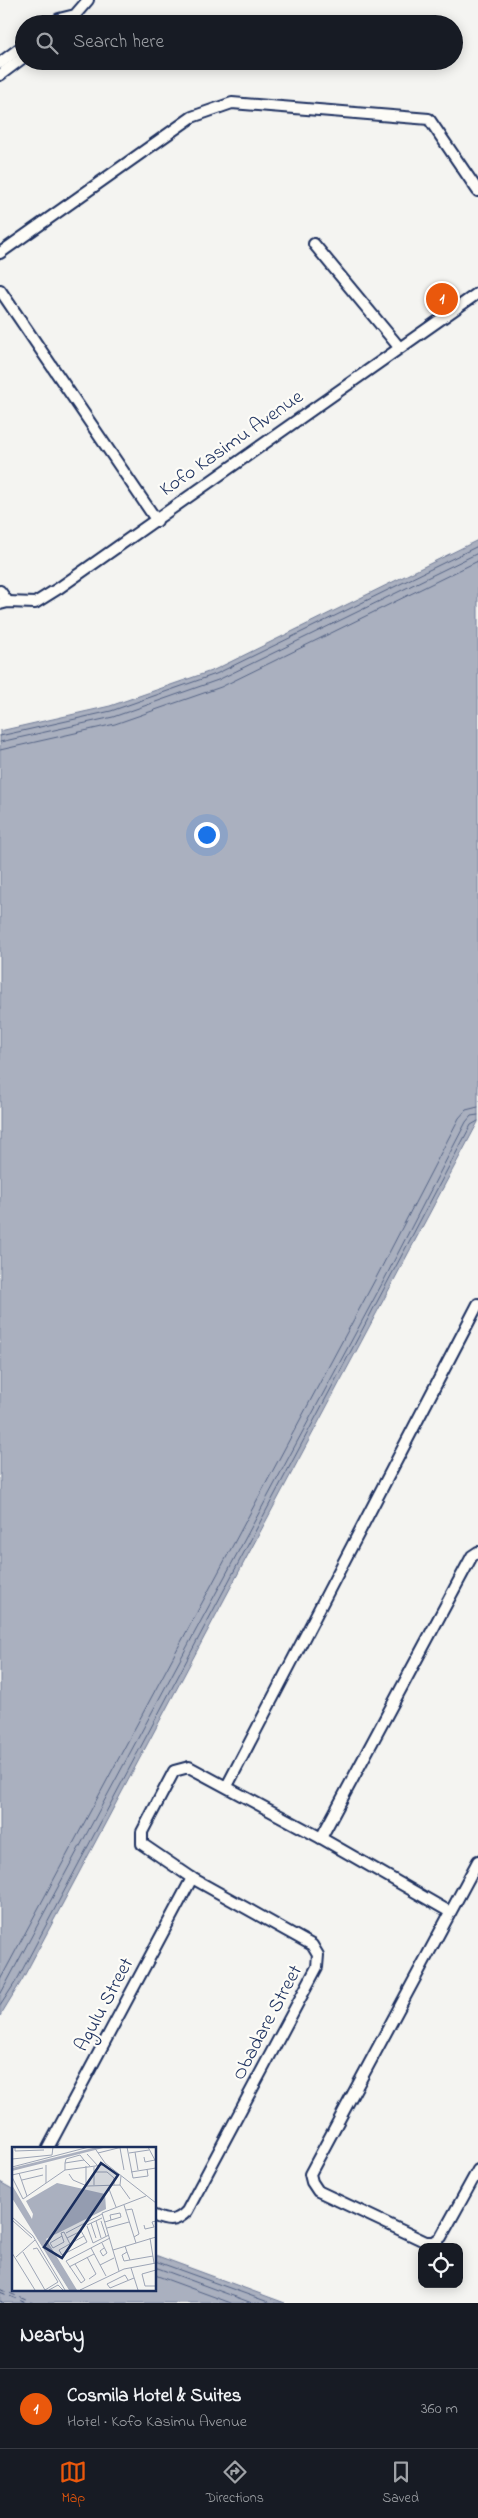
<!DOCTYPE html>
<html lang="en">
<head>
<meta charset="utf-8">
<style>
	:root { --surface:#171b24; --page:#20242c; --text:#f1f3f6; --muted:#9ea1a6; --line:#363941; --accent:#ea580c }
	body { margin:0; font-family:"Indie Flower",sans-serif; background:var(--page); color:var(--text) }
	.controls { position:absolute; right:15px; bottom:15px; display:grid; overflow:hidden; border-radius:10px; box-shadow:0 2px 12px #0003 }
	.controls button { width:45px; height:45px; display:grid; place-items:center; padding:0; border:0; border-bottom:1px solid var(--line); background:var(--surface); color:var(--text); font:25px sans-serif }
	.you { position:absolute; left:206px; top:834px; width:18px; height:18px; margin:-12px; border:4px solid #fff; border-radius:50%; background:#1a73e8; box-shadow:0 0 0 8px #1a73e833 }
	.badge { display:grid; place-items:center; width:32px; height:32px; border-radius:50%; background:var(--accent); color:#fff; font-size:16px; font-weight:700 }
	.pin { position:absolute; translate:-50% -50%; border:2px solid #fff; box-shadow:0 1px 5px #0006 }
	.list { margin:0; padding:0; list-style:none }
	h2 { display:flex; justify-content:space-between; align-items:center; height:65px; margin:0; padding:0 20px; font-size:21px }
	h2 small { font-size:16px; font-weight:400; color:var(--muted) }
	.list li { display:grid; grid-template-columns:32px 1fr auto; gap:15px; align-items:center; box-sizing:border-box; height:80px; padding:0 20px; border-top:1px solid var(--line) }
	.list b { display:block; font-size:19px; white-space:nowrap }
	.list p { margin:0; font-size:16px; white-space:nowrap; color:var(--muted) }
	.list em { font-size:16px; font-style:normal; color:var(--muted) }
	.icon { flex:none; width:28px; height:28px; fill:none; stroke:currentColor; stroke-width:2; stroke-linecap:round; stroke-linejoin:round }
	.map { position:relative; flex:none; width:478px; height:2303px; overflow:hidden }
	.search { position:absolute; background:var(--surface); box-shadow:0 2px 12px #0003; left:15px; right:15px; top:15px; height:55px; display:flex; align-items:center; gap:12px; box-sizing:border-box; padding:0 18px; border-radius:28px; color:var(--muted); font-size:19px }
	.sheet { height:145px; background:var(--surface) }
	nav { display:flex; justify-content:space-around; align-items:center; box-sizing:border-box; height:70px; border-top:1px solid var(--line); background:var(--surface); font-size:14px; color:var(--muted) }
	nav a { display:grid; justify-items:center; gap:2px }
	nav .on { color:var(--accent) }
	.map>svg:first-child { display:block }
	.water { fill:#aab0bf; stroke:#717c98 }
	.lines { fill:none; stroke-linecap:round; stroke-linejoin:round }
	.shore { stroke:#546385; stroke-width:1 }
	.ferry { stroke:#46567b; stroke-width:1; stroke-dasharray:6 5; stroke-linecap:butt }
	.street-casing { stroke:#1b2f5e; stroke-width:14 }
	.street { stroke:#fdfcf7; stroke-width:10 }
	.labels { text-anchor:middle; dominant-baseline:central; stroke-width:4.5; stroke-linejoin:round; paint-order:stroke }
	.street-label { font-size:20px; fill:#1b2f5e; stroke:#fdfcf7 }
	.inset-river { fill:none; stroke:#aab0bf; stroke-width:2.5 }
	.inset-road { fill:none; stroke:#9da5b6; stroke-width:1 }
	.view { fill:#1b2f5e; fill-opacity:0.15; stroke:#1b2f5e; stroke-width:2.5 }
	.inset-edge { fill:none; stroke:#1b2f5e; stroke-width:2.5 }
</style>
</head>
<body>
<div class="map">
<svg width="478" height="2303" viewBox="0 0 478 2303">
	<rect width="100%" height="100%" fill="#f4f4f1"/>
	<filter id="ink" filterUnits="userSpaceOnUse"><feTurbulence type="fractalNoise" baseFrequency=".02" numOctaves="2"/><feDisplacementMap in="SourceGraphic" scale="10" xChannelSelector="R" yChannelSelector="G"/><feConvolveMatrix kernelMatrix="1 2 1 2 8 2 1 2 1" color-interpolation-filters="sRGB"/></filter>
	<g filter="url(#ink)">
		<g class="water">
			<path d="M478,540V1122L22,1980L0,2016V731L110,706L214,670Z"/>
			<path d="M0,2182L14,2190V2289H155V2255L285,2303H0Z"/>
		</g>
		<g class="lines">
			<g class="shore">
				<path d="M0,736L111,711L216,674L478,546"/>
				<path d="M0,742L113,717L218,680L478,553"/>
				<path d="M0,750L115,724L221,687L478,561"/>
				<path d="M0,1980L376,1278L459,1118L466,1110L478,1107"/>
				<path d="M0,1995L383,1282L466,1122L471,1116L478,1115"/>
				<path d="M0,2006L18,1978L471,1125L478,1121"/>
				<path d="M155,2261L271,2303"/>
				<path d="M155,2267L252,2303"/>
				<path d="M155,2275L231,2303"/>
			</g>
			<g class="ferry">
				<path d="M0,2289L33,2303"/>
				<path d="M0,2292L26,2303"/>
				<path d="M0,2301L4,2303"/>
			</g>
			<defs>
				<g id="street">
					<path d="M53,24L59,19L75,15L88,0"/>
					<path d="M0,63L24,45"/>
					<path d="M0,75L24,57"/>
					<path d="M314,244L399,347"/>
					<path d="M0,253L192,117L232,103L429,119L478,191"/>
					<path d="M0,290L157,521"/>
					<path d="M0,591L8,602"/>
					<path d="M0,604L8,602L35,603L59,588L478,293"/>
					<path d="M227,1786L478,1304"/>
					<path d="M321,1838L472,1556L478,1552"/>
					<path d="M478,1861L310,2174L312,2182L318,2191L426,2242H434L441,2237L478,2170"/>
					<path d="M48,2148L192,1878"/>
					<path d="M155,2216C168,2222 177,2222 187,2211L317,1967L318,1955L312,1945L192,1878L142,1844V1832L174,1771L189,1767L321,1838L450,1912"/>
				</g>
			</defs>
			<use href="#street" class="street-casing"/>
			<use href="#street" class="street"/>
		</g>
	</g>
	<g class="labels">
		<g class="street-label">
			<text transform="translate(232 444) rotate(-35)">Kofo Kasimu Avenue</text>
			<text transform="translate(105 2005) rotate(-62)">Agulu Street</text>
			<text transform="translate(268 2023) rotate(-62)">Obadare Street</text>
		</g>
	</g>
	<g transform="translate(12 2147)">
		<rect width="144" height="144" fill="#f4f4f1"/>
		<path d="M85,0H95L0,24V21ZM45,36L93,47L94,62L34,92L65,143H57L0,51V38L20,72L21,67L14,54Z" fill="#aab0bf"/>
		<path class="inset-river" d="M26,90L62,143M42,116L59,143"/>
		<path class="inset-road" d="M3,0V4L32,3M82,0L93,16L144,56M115,0L121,31L136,29L135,22M136,0L144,15M108,1L112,23M123,5L126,23M86,6L110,0M117,6L137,3M75,7L86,19M132,10L133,15L143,13M0,12L40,8L41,0M53,16L54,12L68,8L72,13M74,19V38M0,20L77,0M82,20V38M53,23V16L72,13L78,19M82,25H95L102,31V38M119,25L144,21M7,26L15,49M57,27L61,33L75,39L108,38M0,28L31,21M109,29L108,38L118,52M0,30L11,52L53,23L91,18M10,33L31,28M34,36V18M97,42L104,60M112,58L124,96M114,63L120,62L122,69L127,87L122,90M0,70L21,89L53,143M0,73L20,91M84,74L89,91M89,74L94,89M93,75L99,73L109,70L108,66L98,68L99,73M79,76L84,91M75,78L90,71M132,78L133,82L142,80L140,75L144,74M75,79L81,96L97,88M95,81L117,75M54,86L90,67M50,89L38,96L41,101L52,95L49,86L52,85L58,97M55,91L69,84L72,89L75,95L50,108L47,103L72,89M138,91L142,116M90,96L95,106L91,109L88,104L92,101M113,99L115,105L118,113L112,114L110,108L115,105M79,101L94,129M21,102L25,101L46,135L33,143M101,103L144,90M11,105L33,143M0,106L23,143M4,110L23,93M75,110L84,127L77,132M118,113L141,109M63,117L73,133L69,136L54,114L98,91M88,118L102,111M57,120L82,107M119,121L126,143M144,123L130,127L133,139H144M107,124L90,66L134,49M116,133L113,128L95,137L98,141L122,131M37,143L46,138L51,143M68,143L112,122L144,116"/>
		<path class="view" d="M89,16L106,28L50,111L32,100Z"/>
		<rect width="144" height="144" class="inset-edge"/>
	</g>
</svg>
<div class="controls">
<button><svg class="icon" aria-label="locate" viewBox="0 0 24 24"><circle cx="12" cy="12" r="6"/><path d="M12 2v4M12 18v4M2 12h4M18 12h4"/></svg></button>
</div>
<div class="you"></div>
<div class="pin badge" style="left:442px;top:299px">1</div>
<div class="search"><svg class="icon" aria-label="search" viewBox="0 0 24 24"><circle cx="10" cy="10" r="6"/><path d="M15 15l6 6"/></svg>Search here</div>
</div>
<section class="sheet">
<h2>Nearby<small></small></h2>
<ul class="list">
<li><span class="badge">1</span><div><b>Cosmila Hotel &amp; Suites</b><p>Hotel · Kofo Kasimu Avenue</p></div><em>360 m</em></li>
</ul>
</section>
<nav>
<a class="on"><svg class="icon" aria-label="map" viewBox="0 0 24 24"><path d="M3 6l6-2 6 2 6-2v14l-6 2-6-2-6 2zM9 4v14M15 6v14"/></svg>Map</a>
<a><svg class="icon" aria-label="directions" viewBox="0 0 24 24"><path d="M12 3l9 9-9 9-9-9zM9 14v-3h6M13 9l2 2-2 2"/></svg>Directions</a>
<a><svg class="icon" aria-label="saved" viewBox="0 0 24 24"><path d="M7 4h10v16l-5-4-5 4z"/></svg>Saved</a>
</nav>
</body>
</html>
